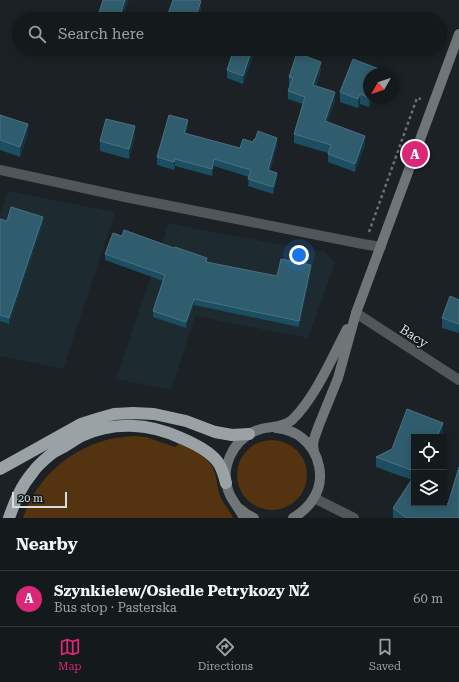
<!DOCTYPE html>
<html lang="en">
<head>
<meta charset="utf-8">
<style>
	:root { --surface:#14191b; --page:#1d2224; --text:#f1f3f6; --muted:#9da0a3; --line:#33383a; --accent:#db2777 }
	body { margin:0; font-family:"Roboto Serif",serif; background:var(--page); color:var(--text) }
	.controls { position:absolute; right:12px; bottom:12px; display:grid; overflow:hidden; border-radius:0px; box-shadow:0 2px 10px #0003 }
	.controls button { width:36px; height:36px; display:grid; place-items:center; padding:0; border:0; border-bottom:1px solid var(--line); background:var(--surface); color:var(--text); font:20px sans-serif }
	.compass { position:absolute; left:363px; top:68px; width:36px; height:36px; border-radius:50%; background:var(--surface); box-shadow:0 2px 10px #0003; rotate:230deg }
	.scale { position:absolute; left:12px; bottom:10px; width:55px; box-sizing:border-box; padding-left:4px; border:2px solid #d8dcde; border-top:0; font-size:11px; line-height:14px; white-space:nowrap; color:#d8dcde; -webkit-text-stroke:3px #12181b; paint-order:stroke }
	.you { position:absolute; left:299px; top:255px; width:14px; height:14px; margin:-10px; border:3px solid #fff; border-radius:50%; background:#1a73e8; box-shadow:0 0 0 6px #1a73e833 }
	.badge { display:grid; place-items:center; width:26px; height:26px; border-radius:50%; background:var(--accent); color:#fff; font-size:13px; font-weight:700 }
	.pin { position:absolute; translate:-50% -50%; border:2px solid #fff; box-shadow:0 1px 4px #0006 }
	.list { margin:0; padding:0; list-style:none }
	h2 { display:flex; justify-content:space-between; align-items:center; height:52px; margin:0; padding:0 16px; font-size:17px }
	h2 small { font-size:13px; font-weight:400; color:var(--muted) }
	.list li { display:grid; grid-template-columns:26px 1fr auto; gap:12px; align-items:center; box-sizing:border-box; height:56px; padding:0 16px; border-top:1px solid var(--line) }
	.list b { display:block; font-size:15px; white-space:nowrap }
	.list p { margin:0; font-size:13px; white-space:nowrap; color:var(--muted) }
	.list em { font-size:13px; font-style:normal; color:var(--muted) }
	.icon { flex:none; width:22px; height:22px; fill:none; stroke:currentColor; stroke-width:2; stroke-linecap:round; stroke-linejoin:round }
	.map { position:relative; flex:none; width:459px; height:518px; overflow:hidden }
	.search { position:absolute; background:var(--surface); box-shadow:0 2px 10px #0003; left:12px; right:12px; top:12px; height:44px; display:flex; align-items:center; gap:10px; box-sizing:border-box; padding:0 14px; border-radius:22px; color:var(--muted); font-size:15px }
	.sheet { height:108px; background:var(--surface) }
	nav { display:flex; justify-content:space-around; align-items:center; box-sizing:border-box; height:56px; border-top:1px solid var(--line); background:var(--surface); font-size:11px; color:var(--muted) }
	nav a { display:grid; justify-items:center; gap:2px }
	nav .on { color:var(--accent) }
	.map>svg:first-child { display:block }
	.built { fill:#1d2a30 }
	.green { fill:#533310 }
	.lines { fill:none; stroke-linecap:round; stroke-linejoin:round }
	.path { stroke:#6b7073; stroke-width:2.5; stroke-dasharray:3 3; stroke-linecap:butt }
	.minor { stroke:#535658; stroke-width:10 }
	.secondary { stroke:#707577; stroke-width:10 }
	.motorway { stroke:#9aa2a6; stroke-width:12 }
	.wall { fill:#1b4e60 }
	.shaded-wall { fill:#133543 }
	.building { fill:#305d6e; stroke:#4a7180 }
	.labels { text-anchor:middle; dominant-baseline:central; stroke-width:3; stroke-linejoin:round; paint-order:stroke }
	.street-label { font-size:13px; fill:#d8dcde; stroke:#12181b }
</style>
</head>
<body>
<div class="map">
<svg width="459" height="518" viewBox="0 0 459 518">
	<rect width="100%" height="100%" fill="#1b2124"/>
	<g class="built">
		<path d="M8,191L115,212L63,369L0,356V214Z"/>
		<path d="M169,223L223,234L325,252L335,263L308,338L195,316L171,390L116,379Z"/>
	</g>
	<g class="green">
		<path d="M135,436L146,437L175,447L181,442C192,449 207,456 213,468C217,477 217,487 220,496C223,504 230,510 233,518H23C25,512 27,506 30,501C47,469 75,448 110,439C118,437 127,437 135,436Z"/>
		<circle cx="272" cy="475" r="35"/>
	</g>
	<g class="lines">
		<path class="path" d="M369,232L417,98L421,99"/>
		<g class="minor">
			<path d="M0,170L125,197L363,244L381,247"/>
			<path d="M356,313L459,380"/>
			<path d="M314,498L354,518"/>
		</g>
		<g class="secondary">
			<path d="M276,428C286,429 295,432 302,438C320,452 326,480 313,499C308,508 301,513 293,518"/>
			<path d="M314,452L313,445L314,439L319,425L338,378L356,313L459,34"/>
			<path d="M240,509L245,513L254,518"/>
			<path d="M244,518C240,510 234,503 230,495C218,469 233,437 261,429C271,426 283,428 292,420C315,398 332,358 347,329"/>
		</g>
		<g class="motorway">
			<path d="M0,469L81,424L100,418L114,414L133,413L154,414L186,421L215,432L232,435L249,434"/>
			<path d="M9,518C15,501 21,486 33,472C37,466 44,460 50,455C54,451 60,449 65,446C71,442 76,439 81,436C113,421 149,423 181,438C193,443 208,450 217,461C222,467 224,475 226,483"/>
		</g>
	</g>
	<g class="wall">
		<path d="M234,49H255L243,84L227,78V70Z"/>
		<path d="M321,70L316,86L335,101L327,122L365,145L355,172L328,162V153L294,143V134L303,104L288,99V91L290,86L289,85V77Z"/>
		<path d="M379,74L369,98H373L369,107L360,104L358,108L340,102V92Z"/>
		<path d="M0,115L28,134L20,157L0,150Z"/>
		<path d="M188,127L186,134L240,148L253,142L277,145L270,171L277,180L273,194L248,186L249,177L214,166L212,176L175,166L174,170L157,165V157Z"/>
		<path d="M135,136L129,159L100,151V141Z"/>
		<path d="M0,219L7,221L43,223L9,324L0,321Z"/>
		<path d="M122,236L207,262L277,276L311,271L299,327L194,305L186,328L153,317V311L163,281L105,260V254Z"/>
		<path d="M459,300V333L442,328V318Z"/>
		<path d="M407,409L443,423V432L441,437H414V503H444V502L448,504L459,467V518H393V508L412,480L376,467V457L392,449Z"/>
	</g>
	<g class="shaded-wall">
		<path d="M125,0H129L122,19H119Z"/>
		<path d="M201,1V11L198,19H195Z"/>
		<path d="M252,49H255L243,84V76Z"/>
		<path d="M321,62V70L313,93V85Z"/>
		<path d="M335,92V101L325,130V121Z"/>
		<path d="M360,94V104L358,108V99Z"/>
		<path d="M369,98H373L369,107Z"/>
		<path d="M188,120V127L184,140V133Z"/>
		<path d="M28,124V134L20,157V147Z"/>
		<path d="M135,126V136L129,159V149Z"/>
		<path d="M365,136V145L355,172V164Z"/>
		<path d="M277,138V145L268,178V170Z"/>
		<path d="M175,159V166L174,170V162Z"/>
		<path d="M214,159V166L212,176V169Z"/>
		<path d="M277,173V180L273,194V187Z"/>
		<path d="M43,217V223L9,324V318Z"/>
		<path d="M311,265V271L299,327V321Z"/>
		<path d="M194,299V305L186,328V322Z"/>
		<path d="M443,423V432L441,437H437Z"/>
	</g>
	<g class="building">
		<path d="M103,0H125L119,19H97Z"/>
		<path d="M173,0H198L201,1L195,19H166Z"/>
		<path d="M245,17L252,19H244Z"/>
		<path d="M234,49H252L243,76L227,70Z"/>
		<path d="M297,53L321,62L313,85L335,92L325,121L365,136L355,164L328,154L331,145L294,134L305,97L288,91L293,78L289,77Z"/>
		<path d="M353,59L379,69L377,74H369V98L360,94L358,99L340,92Z"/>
		<path d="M0,115L28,124L20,147L0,140Z"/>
		<path d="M169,115L188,120L184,133L240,148L243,139L253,142L254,139L255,140L258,131L277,138L268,170L277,173L273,187L248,179L251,170L214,159L212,169L175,159L174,162L157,157Z"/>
		<path d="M106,119L135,126L129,149L100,141Z"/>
		<path d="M11,207L43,217L9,318L0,315V219L7,221Z"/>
		<path d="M124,230L174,248L175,247L207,258L206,262L277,276L281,259L311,265L299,321L194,299L186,322L153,311L165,275L105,254L113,233L122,236Z"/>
		<path d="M450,296L459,300V324L442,318Z"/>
		<path d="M407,409L443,423L437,437H414V471L376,457L392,449Z"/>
		<path d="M459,467V518H407L393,508L414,476V503H444V502L448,504Z"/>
	</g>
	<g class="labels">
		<g class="street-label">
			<text transform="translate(414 336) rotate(33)">Bacy</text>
		</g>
	</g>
</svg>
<div class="controls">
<button><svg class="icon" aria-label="locate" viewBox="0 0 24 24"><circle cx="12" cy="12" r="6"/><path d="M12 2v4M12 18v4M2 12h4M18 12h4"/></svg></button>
<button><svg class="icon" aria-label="layers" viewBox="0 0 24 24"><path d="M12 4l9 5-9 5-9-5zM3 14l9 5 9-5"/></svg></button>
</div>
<svg class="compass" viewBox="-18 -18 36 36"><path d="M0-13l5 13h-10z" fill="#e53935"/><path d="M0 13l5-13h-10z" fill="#9da0a3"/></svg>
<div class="scale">20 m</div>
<div class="you"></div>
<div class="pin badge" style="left:415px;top:154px">A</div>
<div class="search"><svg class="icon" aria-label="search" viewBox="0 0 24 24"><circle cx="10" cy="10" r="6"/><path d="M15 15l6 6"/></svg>Search here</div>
</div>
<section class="sheet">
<h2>Nearby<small></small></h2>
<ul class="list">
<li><span class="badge">A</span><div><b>Szynkielew/Osiedle Petrykozy NŻ</b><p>Bus stop · Pasterska</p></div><em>60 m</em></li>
</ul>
</section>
<nav>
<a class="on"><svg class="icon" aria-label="map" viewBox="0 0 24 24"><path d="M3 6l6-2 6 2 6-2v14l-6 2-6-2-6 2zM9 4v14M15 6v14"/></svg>Map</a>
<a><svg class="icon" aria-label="directions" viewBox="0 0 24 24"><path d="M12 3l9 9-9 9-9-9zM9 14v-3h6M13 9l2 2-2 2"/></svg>Directions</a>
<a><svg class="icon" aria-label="saved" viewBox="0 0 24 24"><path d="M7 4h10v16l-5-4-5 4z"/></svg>Saved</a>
</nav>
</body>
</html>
